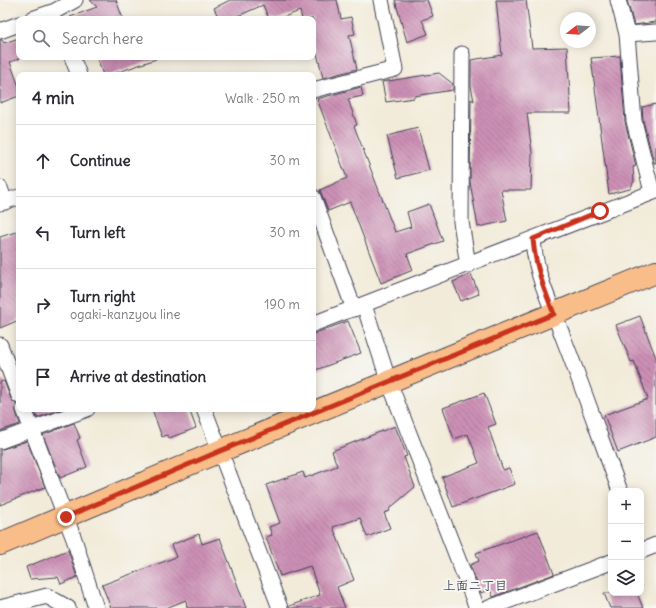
<!DOCTYPE html>
<html lang="en">
<head>
<meta charset="utf-8">
<style>
	:root { --surface:#fff; --page:#f7f7f7; --text:#2b2b33; --muted:#7c7c81; --line:#e1e1e2 }
	body { margin:0; font-family:Delius,"Klee One",sans-serif; background:var(--page); color:var(--text) }
	.controls { position:absolute; right:12px; bottom:12px; display:grid; overflow:hidden; border-radius:8px; box-shadow:0 2px 10px #0003 }
	.controls button { width:36px; height:36px; display:grid; place-items:center; padding:0; border:0; border-bottom:1px solid var(--line); background:var(--surface); color:var(--text); font:20px sans-serif }
	.compass { position:absolute; left:560px; top:12px; width:36px; height:36px; border-radius:50%; background:var(--surface); box-shadow:0 2px 10px #0003; rotate:253deg }
	.stop { position:absolute; width:12px; height:12px; margin:-9px; border:3px solid #c8321e; border-radius:50%; background:#fff }
	.stop.end { background:#c8321e; border-color:#fff; box-shadow:0 1px 4px #0008 }
	.list { margin:0; padding:0; list-style:none }
	h2 { display:flex; justify-content:space-between; align-items:center; height:52px; margin:0; padding:0 16px; font-size:17px }
	h2 small { font-size:13px; font-weight:400; color:var(--muted) }
	.list li { display:grid; grid-template-columns:26px 1fr auto; gap:12px; align-items:center; box-sizing:border-box; height:72px; padding:0 16px; border-top:1px solid var(--line) }
	.list b { display:block; font-size:15px; white-space:nowrap }
	.list p { margin:0; font-size:13px; white-space:nowrap; color:var(--muted) }
	.list em { font-size:13px; font-style:normal; color:var(--muted) }
	.icon { flex:none; width:22px; height:22px; fill:none; stroke:currentColor; stroke-width:2; stroke-linecap:round; stroke-linejoin:round }
	.map { position:relative; flex:none; width:656px; height:608px; overflow:hidden }
	.search { position:absolute; background:var(--surface); box-shadow:0 2px 10px #0003; left:16px; top:16px; width:300px; height:44px; display:flex; align-items:center; gap:10px; box-sizing:border-box; padding:0 14px; border-radius:8px; color:var(--muted); font-size:15px }
	.panel { position:absolute; background:var(--surface); box-shadow:0 2px 10px #0003; left:16px; top:72px; width:300px; height:340px; border-radius:8px }
	.map>svg:first-child { display:block }
	.building { fill:url(#building-back-hatch) }
	.lines { fill:none; stroke-linecap:round; stroke-linejoin:round }
	.minor-casing { stroke:#414053; stroke-width:17 }
	.primary-casing { stroke:#414053; stroke-width:24 }
	.minor { stroke:#fff; stroke-width:15 }
	.primary { stroke:#f8bd88; stroke-width:22 }
	.route { stroke:#c8321e; stroke-width:5 }
	.labels { text-anchor:middle; dominant-baseline:central; stroke-width:4; stroke-linejoin:round; paint-order:stroke }
	.neighbourhood-label { font-size:13px; fill:#22223b; stroke:#f6f6f2 }
</style>
</head>
<body>
<div class="map">
<svg width="656" height="608" viewBox="0 0 656 608">
	<defs>
		<pattern id="building-back-hatch" width="6" height="6" patternUnits="userSpaceOnUse"><rect width="6" height="6" fill="#cc90b5"/><path d="M-1 5l2 2M0 0l6 6M5-1l2 2" fill="none" stroke="#a57594"/></pattern>
	</defs>
	<rect width="100%" height="100%" fill="#f6f6f2"/>
	<filter id="ink" filterUnits="userSpaceOnUse"><feTurbulence type="fractalNoise" baseFrequency=".025" numOctaves="2"/><feDisplacementMap in="SourceGraphic" scale="8" xChannelSelector="R" yChannelSelector="G"/><feConvolveMatrix kernelMatrix="1 2 1 2 8 2 1 2 1" color-interpolation-filters="sRGB"/></filter>
	<filter id="wash" filterUnits="userSpaceOnUse"><feTurbulence type="fractalNoise" baseFrequency=".012" numOctaves="4" result="noise"/><feDisplacementMap in="SourceGraphic" scale="16" xChannelSelector="R" yChannelSelector="G"/><feGaussianBlur stdDeviation="0.9" result="paint"/><feColorMatrix in="noise" values="0 0 0 0 0 0 0 0 0 0 0 0 0 0 0 0 0 1.4 0 .05"/><feComposite in="paint" operator="in"/></filter>
	<g filter="url(#wash)">
		<rect width="100%" height="100%" fill="#f2ebd9"/>
		<g id="blocks">
			<g class="building">
				<path d="M90,0H116L123,19H71L70,17L97,7Z"/>
				<path d="M230,0H337L341,19L351,17L355,34L349,35L357,69L323,78L315,45H313V19H302L300,11L278,19H269L263,5L231,19H219L214,8Z"/>
				<path d="M395,0H427L433,16L422,20L428,34L407,42Z"/>
				<path d="M496,0H526L532,48L567,47L571,113H527L532,153L531,190H501L507,221L478,227L470,182L471,99L474,101L471,86V60L502,55Z"/>
				<path d="M627,0H656V22L634,25Z"/>
				<path d="M19,38V59L10,62L19,87V96L0,103V40H2L4,43Z"/>
				<path d="M620,56L625,122L636,166L633,167L634,181L630,189L609,194L591,58Z"/>
				<path d="M97,57H155L156,59L110,75H103Z"/>
				<path d="M439,73L453,84V90L414,96V98L386,102L382,82Z"/>
				<path d="M361,87L363,96L348,99L357,125L354,126L395,232L411,227L407,212L429,204L443,241L407,254L413,270L381,283L350,202L328,211L320,190L347,178L317,99Z"/>
				<path d="M656,104V163H654L643,120L642,107Z"/>
				<path d="M418,128L429,170L398,178L387,136Z"/>
				<path d="M19,231V320L0,328V237Z"/>
				<path d="M471,274L479,294L461,301L453,282Z"/>
				<path d="M640,316L656,358V437L618,452L604,415L648,399L634,361L631,362L616,325Z"/>
				<path d="M348,321L361,353L313,371V334Z"/>
				<path d="M4,381L11,399L16,404V412L20,424L0,431V382Z"/>
				<path d="M484,393L496,424L488,427L503,470L509,468L515,484L453,507L442,477L479,463L468,434L454,439L443,408Z"/>
				<path d="M34,409H61L37,418Z"/>
				<path d="M152,409H189L196,428L169,438L167,435L162,437Z"/>
				<path d="M74,423L80,438L77,440L87,467L60,478L43,435Z"/>
				<path d="M395,426L407,456L404,457L415,487L389,509L390,511L384,513L390,528L367,537L360,518L333,527L354,580L337,587L345,608H289V606L320,595L310,566L280,576L266,537L272,535L269,527L280,523L266,485L303,472L305,478L337,466L332,451Z"/>
				<path d="M27,441L45,487L0,505V450Z"/>
				<path d="M538,531L554,574L493,597L490,589L481,593L470,565L479,561L476,553Z"/>
				<path d="M199,534L202,544L220,538L246,608H187L186,600L166,608H111L102,585L176,557L171,545Z"/>
				<path d="M68,550L77,577L61,584L58,577L30,579L26,567Z"/>
				<path d="M604,593H637L643,608H610Z"/>
			</g>
		</g>
	</g>
	<g filter="url(#ink)">
		<use href="#blocks" fill-opacity="0" stroke="#414053" stroke-width="1"/>
		<g class="lines">
			<defs>
				<g id="minor">
					<path d="M618,0L627,34L634,121L652,192"/>
					<path d="M32,19L55,11L75,0"/>
					<path d="M0,31L19,24"/>
					<path d="M627,34L656,32"/>
					<path d="M462,54L461,222L468,265"/>
					<path d="M72,57L79,75"/>
					<path d="M313,90L395,69L381,0"/>
					<path d="M0,188L5,202"/>
					<path d="M313,197L354,309"/>
					<path d="M0,203L19,197"/>
					<path d="M533,239C535,275 551,304 563,337C583,388 601,440 620,491"/>
					<path d="M364,305L389,382L477,608"/>
					<path d="M313,324L656,191"/>
					<path d="M0,345L19,396"/>
					<path d="M24,409L74,539L96,608"/>
					<path d="M204,409L280,608"/>
					<path d="M0,441L87,409"/>
					<path d="M641,551L656,545"/>
					<path d="M0,608L47,596L68,608"/>
					<path d="M489,608L611,562"/>
				</g>
				<path id="primary" d="M0,544L220,451L656,272"/>
			</defs>
			<use href="#minor" class="minor-casing"/>
			<use href="#primary" class="primary-casing"/>
			<use href="#minor" class="minor"/>
			<use href="#primary" class="primary"/>
		</g>
	</g>
	<g class="lines" filter="url(#ink)">
		<path class="route" d="M66,517L220,451L554,314C544,289 535,266 533,239L600,211"/>
	</g>
	<g class="labels">
		<g class="neighbourhood-label">
			<text x="475" y="585">上面二丁目</text>
		</g>
	</g>
</svg>
<div class="controls">
<button>+</button>
<button>−</button>
<button><svg class="icon" aria-label="layers" viewBox="0 0 24 24"><path d="M12 4l9 5-9 5-9-5zM3 14l9 5 9-5"/></svg></button>
</div>
<svg class="compass" viewBox="-18 -18 36 36"><path d="M0-13l5 13h-10z" fill="#e53935"/><path d="M0 13l5-13h-10z" fill="#7c7c81"/></svg>
<div class="stop" style="left:600px;top:211px"></div>
<div class="stop end" style="left:66px;top:517px"></div>
<div class="search"><svg class="icon" aria-label="search" viewBox="0 0 24 24"><circle cx="10" cy="10" r="6"/><path d="M15 15l6 6"/></svg>Search here</div>
<section class="panel">
<h2>4 min<small>Walk · 250 m</small></h2>
<ul class="list">
<li><svg class="icon" aria-label="ahead" viewBox="0 0 24 24"><path d="M12 20V5M6 11l6-6 6 6"/></svg><div><b>Continue</b></div><em>30 m</em></li>
<li><svg class="icon" aria-label="left" viewBox="0 0 24 24"><path d="M17 20v-9H6M10 6l-5 5 5 5"/></svg><div><b>Turn left</b></div><em>30 m</em></li>
<li><svg class="icon" aria-label="right" viewBox="0 0 24 24"><path d="M7 20v-9h11M14 6l5 5-5 5"/></svg><div><b>Turn right</b><p>ogaki-kanzyou line</p></div><em>190 m</em></li>
<li><svg class="icon" aria-label="arrive" viewBox="0 0 24 24"><path d="M6 21V4h12l-3 4 3 4H6"/></svg><div><b>Arrive at destination</b></div></li>
</ul>
</section>
</div>
</body>
</html>
